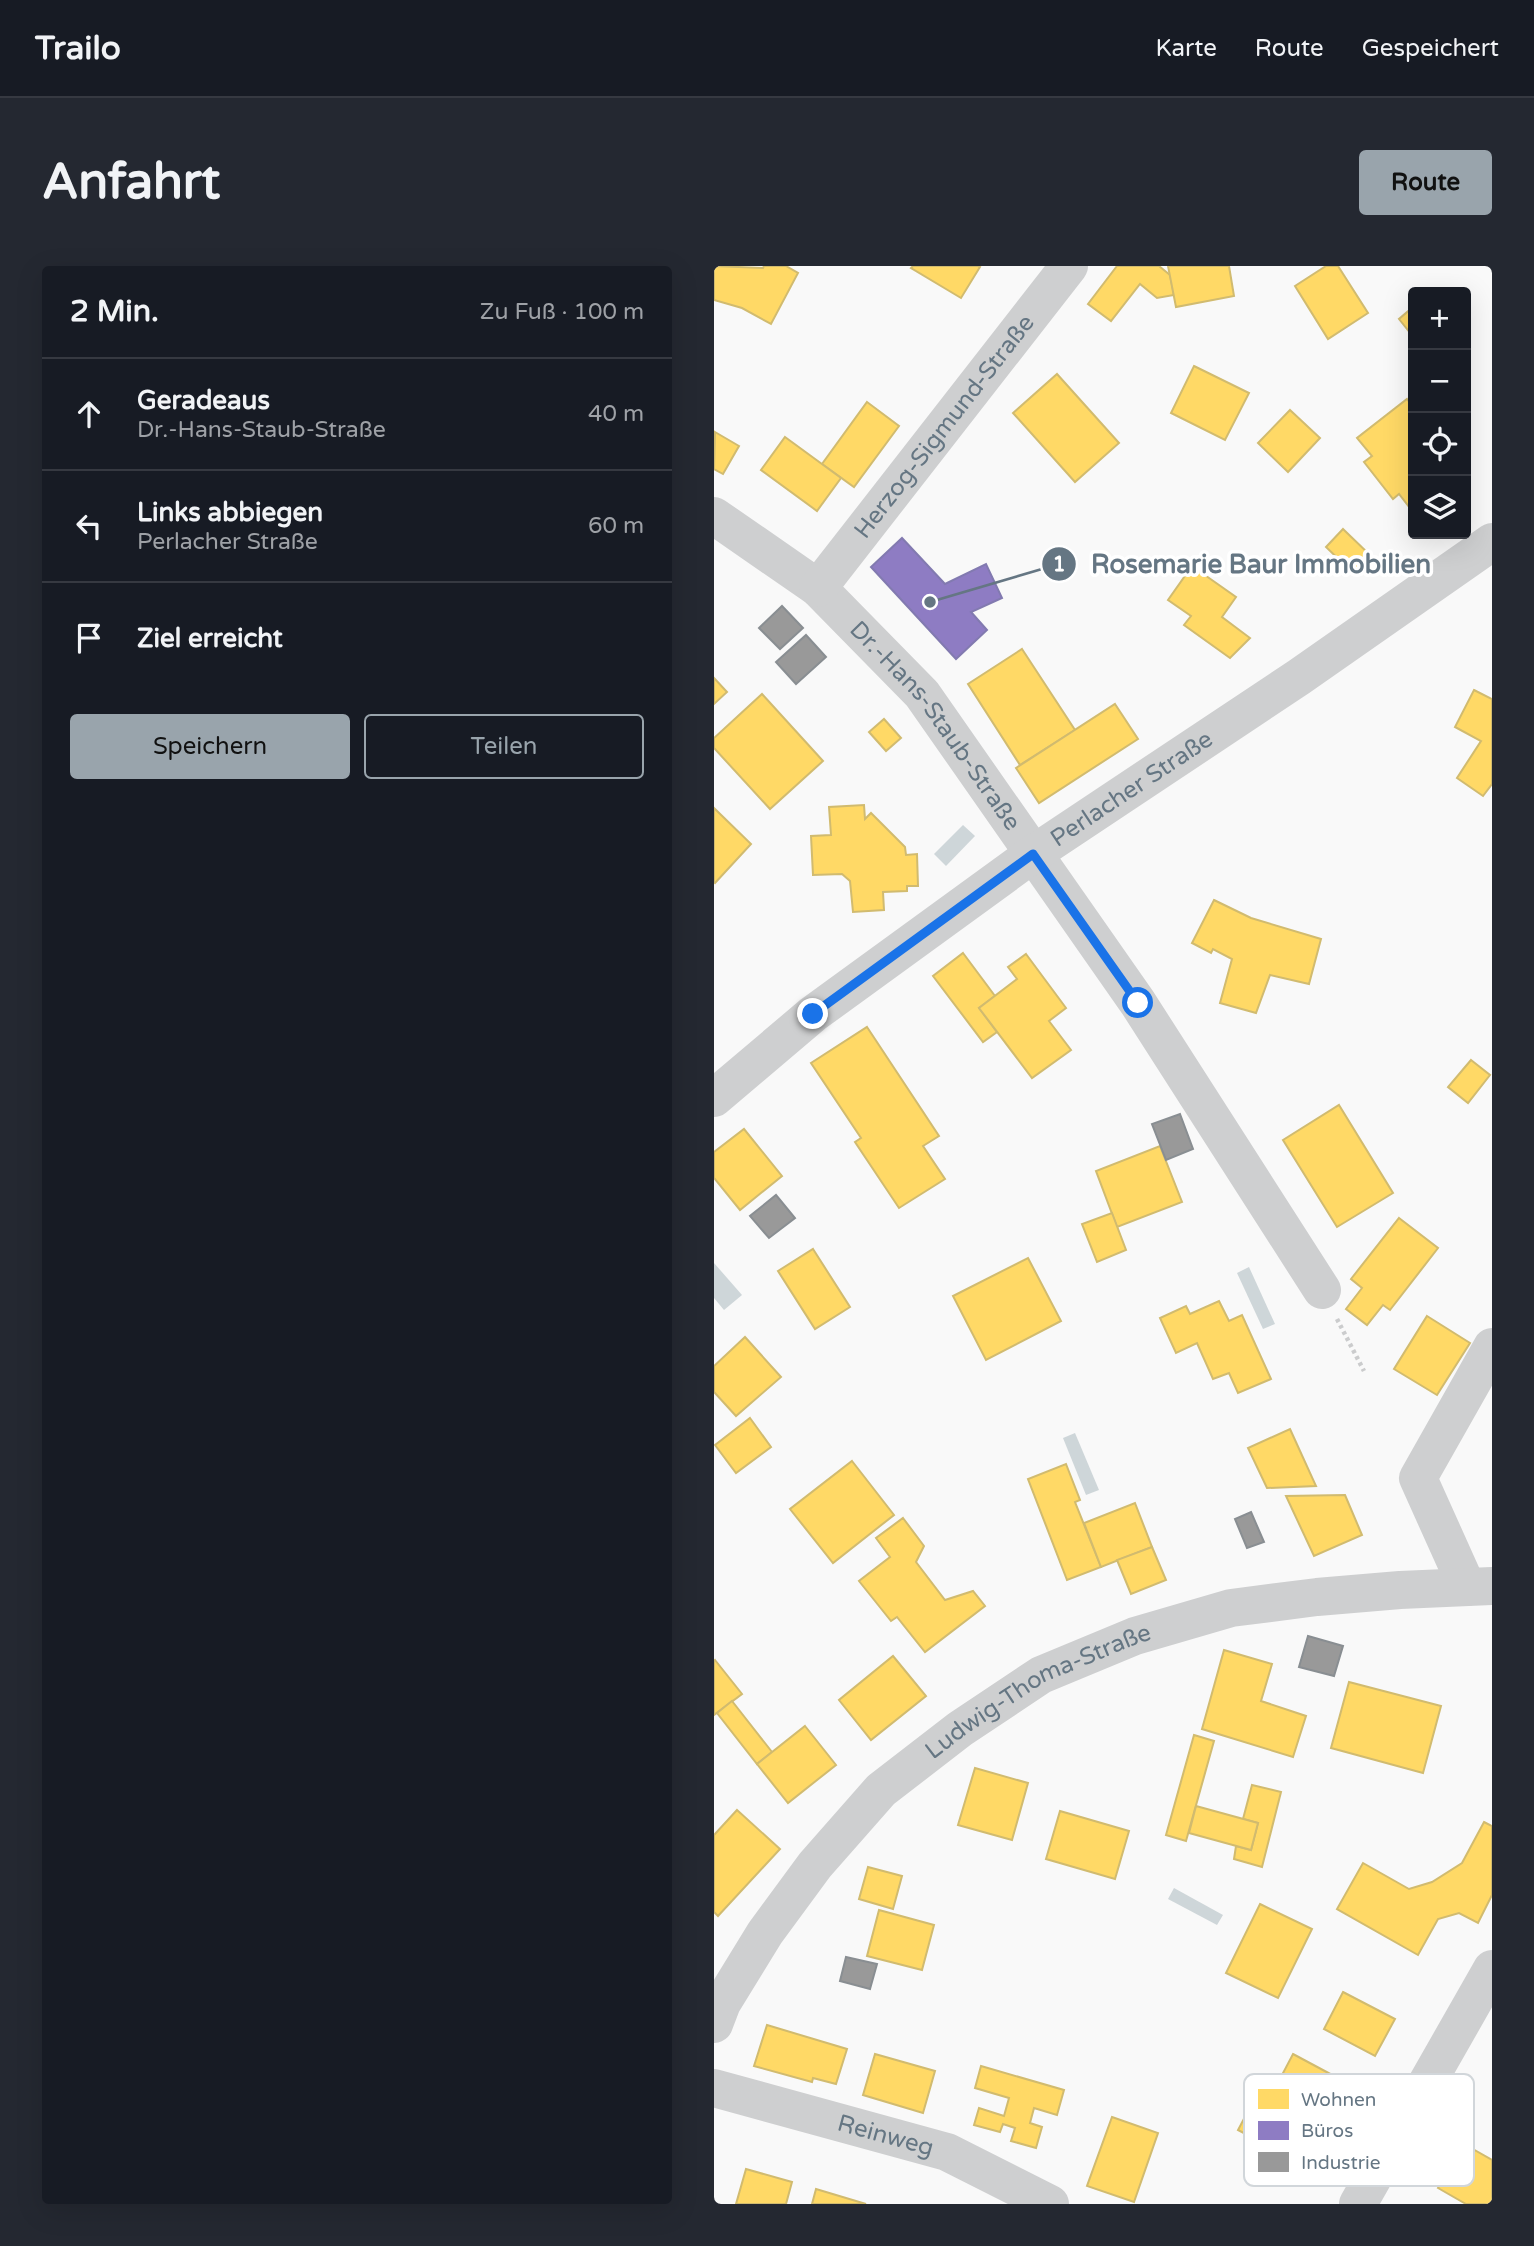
<!DOCTYPE html>
<html lang="de">
<head>
<meta charset="utf-8">
<style>
	:root { --surface:#171b24; --page:#242831; --text:#f1f3f6; --muted:#9ea1a6; --line:#363941; --accent:#99a4ac }
	body { margin:0; font-family:"Varela Round",sans-serif; background:var(--page); color:var(--text) }
	.controls { position:absolute; right:21px; top:21px; display:grid; overflow:hidden; border-radius:7px; box-shadow:0 7px 28px #0002 }
	.controls button { width:63px; height:63px; display:grid; place-items:center; padding:0; border:0; border-bottom:2px solid var(--line); background:var(--surface); color:var(--text); font:35px sans-serif }
	.stop { position:absolute; width:21px; height:21px; margin:-16px; border:5px solid #1a73e8; border-radius:50%; background:#fff }
	.stop.end { background:#1a73e8; border-color:#fff; box-shadow:0 2px 7px #0008 }
	.list { margin:0; padding:0; list-style:none }
	h2 { display:flex; justify-content:space-between; align-items:center; height:91px; margin:0; padding:0 28px; font-size:30px }
	h2 small { font-size:23px; font-weight:400; color:var(--muted) }
	.list li { display:grid; grid-template-columns:46px 1fr auto; gap:21px; align-items:center; box-sizing:border-box; height:112px; padding:0 28px; border-top:2px solid var(--line) }
	.list b { display:block; font-size:26px; white-space:nowrap }
	.list p { margin:0; font-size:23px; white-space:nowrap; color:var(--muted) }
	.list em { font-size:23px; font-style:normal; color:var(--muted) }
	.actions { display:flex; gap:14px; padding:21px 28px }
	.actions a { flex:1; padding:16px 0; border:2px solid var(--accent); border-radius:7px; text-align:center; font-size:24px; color:var(--accent) }
	.actions .main { background:var(--accent); color:#111 }
	.icon { flex:none; width:38px; height:38px; fill:none; stroke:currentColor; stroke-width:2; stroke-linecap:round; stroke-linejoin:round }
	.map { position:relative; flex:none; width:778px; height:1938px; overflow:hidden; border-radius:7px }
	header { display:flex; align-items:center; gap:42px; box-sizing:border-box; height:98px; padding:0 35px; background:var(--surface); border-bottom:2px solid var(--line) }
	header strong { font-size:33px }
	nav { display:flex; gap:38px; margin-inline-start:auto; font-size:24px }
	.intro { display:flex; align-items:center; justify-content:space-between; box-sizing:border-box; height:168px; padding:0 42px }
	h1 { margin:0; font-size:49px }
	.button { padding:18px 32px; border-radius:7px; background:var(--accent); color:#111; font-size:24px; font-weight:700 }
	main { display:flex; gap:42px; padding:0 42px }
	aside { flex:1; background:var(--surface); border-radius:7px; box-shadow:0 7px 28px #0002 }
	.map>svg:first-child { display:block }
	.water { fill:#ced6d9 }
	.homes { fill:#ffd966; stroke:#d1bb6f; stroke-width:2 }
	.offices { fill:#8e7cc3; stroke:#827ab0; stroke-width:2 }
	.industry { fill:#999; stroke:#898e92; stroke-width:2 }
	.lines { fill:none; stroke-linecap:round; stroke-linejoin:round }
	.path { stroke:#cbcccd; stroke-width:4.5; stroke-dasharray:3.5 3.5; stroke-linecap:butt }
	.minor { stroke:#cecfd0; stroke-width:38 }
	.route { stroke:#1a73e8; stroke-width:9 }
	.labels { text-anchor:middle; dominant-baseline:central; stroke-width:7; stroke-linejoin:round; paint-order:stroke }
	.street-label { font-size:24px; fill:#657683; stroke:#fff }
	.key { fill:#fff; stroke:#d1d6da; stroke-width:2 }
	.key-label { font-size:19px; fill:#657683 }
	.leader { fill:none; stroke:#657683; stroke-width:2.5 }
	.callout-dot { fill:#657683; stroke:#fff; stroke-width:2.5 }
	.mark-label { font-size:21px; text-anchor:middle; font-weight:bold; fill:#fff }
	.callout-label { font-size:26px; text-anchor:middle; font-weight:bold; fill:#657683; stroke:#fff; stroke-width:7; stroke-linejoin:round; paint-order:stroke }
</style>
</head>
<body>
<header>
<strong>Trailo</strong>
<nav><a>Karte</a><a>Route</a><a>Gespeichert</a></nav>
</header>
<div class="intro"><h1>Anfahrt</h1><a class="button">Route</a></div>
<main>
<aside>
<h2>2 Min.<small>Zu Fuß · 100 m</small></h2>
<ul class="list">
<li><svg class="icon" aria-label="ahead" viewBox="0 0 24 24"><path d="M12 20V5M6 11l6-6 6 6"/></svg><div><b>Geradeaus</b><p>Dr.-Hans-Staub-Straße</p></div><em>40 m</em></li>
<li><svg class="icon" aria-label="left" viewBox="0 0 24 24"><path d="M17 20v-9H6M10 6l-5 5 5 5"/></svg><div><b>Links abbiegen</b><p>Perlacher Straße</p></div><em>60 m</em></li>
<li><svg class="icon" aria-label="arrive" viewBox="0 0 24 24"><path d="M6 21V4h12l-3 4 3 4H6"/></svg><div><b>Ziel erreicht</b></div></li>
</ul>
<div class="actions"><a class="main">Speichern</a><a>Teilen</a></div>
</aside>
<div class="map">
<svg width="778" height="1938" viewBox="0 0 778 1938">
	<rect width="100%" height="100%" fill="#f9f9f9"/>
	<g class="water">
		<path d="M249,559L261,570L232,600L220,588Z"/>
		<path d="M0,997L28,1029L10,1044L0,1032Z"/>
		<path d="M535,1001L561,1058L549,1063L523,1007Z"/>
		<path d="M361,1167L385,1224L372,1229L349,1172Z"/>
		<path d="M460,1622L509,1649L503,1659L454,1633Z"/>
	</g>
	<g class="homes">
		<path d="M0,0L49,2L50,0H72L84,7L57,58L28,42L0,34Z"/>
		<path d="M199,0H264L266,1L247,32L197,2Z"/>
		<path d="M403,0H445L456,9L460,29L443,32L426,18L397,55L374,38Z"/>
		<path d="M454,0H515L520,30L462,41Z"/>
		<path d="M612,0H624L654,47L614,73L581,20Z"/>
		<path d="M699,41V66L697,68L685,53Z"/>
		<path d="M480,100L535,127L511,174L457,147Z"/>
		<path d="M343,108L405,177L361,216L299,147Z"/>
		<path d="M693,133L699,141V246L685,228L679,233L650,196L658,190L643,172Z"/>
		<path d="M153,136L185,160L140,221L108,198Z"/>
		<path d="M576,144L606,172L574,206L544,177Z"/>
		<path d="M1,166L25,180L9,208L0,203Z"/>
		<path d="M71,171L127,212L103,245L47,204Z"/>
		<path d="M629,263L656,289L639,307L612,281Z"/>
		<path d="M478,300L522,331L508,351L536,372L516,392L470,359L477,350L454,334Z"/>
		<path d="M308,383L361,464L306,499L254,418Z"/>
		<path d="M0,412L13,426L0,438Z"/>
		<path d="M760,424L778,433V518L769,530L743,512L767,475L741,461Z"/>
		<path d="M48,428L109,495L56,543L0,482V472Z"/>
		<path d="M401,438L424,473L325,537L302,502Z"/>
		<path d="M170,453L187,472L172,485L155,466Z"/>
		<path d="M150,539L151,553L157,547L191,581L192,589L203,588L204,620H193V625L169,626L170,644L139,646L136,615L128,608L99,609L97,570L117,569L115,541Z"/>
		<path d="M0,542L37,578L1,617L0,616Z"/>
		<path d="M500,634L537,652L607,673L595,718L556,709L542,747L506,737L518,693L499,683L497,687L478,677Z"/>
		<path d="M249,687L281,730L265,742L283,766L269,776L219,710Z"/>
		<path d="M312,688L352,742L335,755L357,784L318,812L265,742L303,713L294,701Z"/>
		<path d="M153,761L225,870L209,880L231,913L185,942L141,876L147,872L97,797Z"/>
		<path d="M757,794L776,809L754,837L734,821Z"/>
		<path d="M625,839L679,927L623,961L569,874Z"/>
		<path d="M30,863L68,910L26,944L0,912V886Z"/>
		<path d="M446,880L468,936L403,961L382,905Z"/>
		<path d="M398,947L412,984L383,996L368,958Z"/>
		<path d="M685,952L724,982L676,1044L669,1039L653,1059L632,1043L648,1022L637,1013Z"/>
		<path d="M99,983L136,1041L101,1063L64,1005Z"/>
		<path d="M314,992L347,1055L272,1094L239,1030Z"/>
		<path d="M505,1035L515,1055L528,1049L557,1113L524,1127L515,1107L499,1113L483,1077L462,1087L446,1052L472,1040L476,1048Z"/>
		<path d="M713,1050L756,1077L723,1129L680,1103Z"/>
		<path d="M31,1071L67,1111L22,1150L0,1126V1100Z"/>
		<path d="M36,1152L57,1181L22,1207L1,1179Z"/>
		<path d="M576,1163L602,1220L553,1222L534,1182Z"/>
		<path d="M138,1195L180,1249L119,1297L76,1243Z"/>
		<path d="M352,1198L366,1234L361,1236L387,1301L353,1314L314,1213Z"/>
		<path d="M631,1229L648,1269L600,1290L572,1230Z"/>
		<path d="M421,1237L438,1281L387,1301L370,1257Z"/>
		<path d="M189,1252L210,1280L202,1296L231,1334L259,1325L271,1340L211,1386L183,1351L177,1355L145,1315L176,1291L162,1272Z"/>
		<path d="M438,1281L452,1314L417,1328L403,1294Z"/>
		<path d="M510,1384L558,1398L547,1435L592,1450L579,1491L488,1463Z"/>
		<path d="M179,1390L212,1430L157,1474L125,1434Z"/>
		<path d="M1,1394L28,1428L0,1449V1395Z"/>
		<path d="M635,1416L727,1440L709,1507L617,1482Z"/>
		<path d="M18,1435L58,1486L43,1498L3,1447Z"/>
		<path d="M91,1460L122,1499L74,1537L43,1498Z"/>
		<path d="M480,1469L500,1475L472,1575L452,1569Z"/>
		<path d="M261,1502L314,1517L298,1574L244,1559Z"/>
		<path d="M538,1519L567,1526L548,1601L520,1593L522,1580L537,1584L544,1557L529,1553Z"/>
		<path d="M482,1540L544,1557L537,1584L475,1567Z"/>
		<path d="M23,1544L66,1583L4,1650L0,1646V1569Z"/>
		<path d="M346,1545L415,1565L401,1613L332,1593Z"/>
		<path d="M770,1556L778,1560V1629L764,1657L745,1647L724,1653L704,1689L623,1643L649,1597L695,1623L718,1616L748,1597Z"/>
		<path d="M154,1601L188,1610L179,1643L145,1633Z"/>
		<path d="M546,1638L598,1663L564,1732L512,1707Z"/>
		<path d="M165,1644L220,1659L208,1704L153,1690Z"/>
		<path d="M629,1726L681,1753L661,1790L610,1763Z"/>
		<path d="M53,1759L133,1783L122,1818L99,1812L98,1816L40,1800Z"/>
		<path d="M161,1788L221,1805L209,1847L149,1829Z"/>
		<path d="M579,1788L637,1819L619,1854L594,1840L590,1847L601,1853L579,1893L524,1864L545,1824L557,1830Z"/>
		<path d="M267,1800L350,1824L343,1849L320,1842L316,1857L328,1861L322,1882L297,1875L301,1862L289,1858L286,1866L260,1859L265,1842L290,1850L295,1832L261,1822Z"/>
		<path d="M398,1851L444,1867L420,1936L373,1920Z"/>
		<path d="M750,1878L778,1894V1938H752L724,1922Z"/>
		<path d="M32,1903L78,1916L72,1938H22Z"/>
		<path d="M102,1923L152,1938H98Z"/>
	</g>
	<path class="offices" d="M188,272L231,318L272,298L288,332L257,346L273,364L242,393L157,301Z"/>
	<g class="industry">
		<path d="M68,340L89,362L66,383L45,362Z"/>
		<path d="M92,369L112,391L82,418L62,396Z"/>
		<path d="M466,848L479,883L452,894L438,858Z"/>
		<path d="M62,929L81,952L55,972L36,950Z"/>
		<path d="M537,1246L550,1276L533,1282L521,1253Z"/>
		<path d="M594,1370L629,1380L620,1410L585,1401Z"/>
		<path d="M132,1691L163,1698L156,1723L126,1715Z"/>
	</g>
	<g class="lines">
		<path class="path" d="M623,1053L650,1105"/>
		<g class="minor">
			<path id="s1" d="M0,250L104,322L208,428L424,737L608,1024"/>
			<path id="s2" d="M104,322L355,0"/>
			<path id="s3" d="M0,832L99,748L319,588L585,411L778,276"/>
			<path d="M753,1321L704,1212L778,1081"/>
			<path id="s4" d="M0,1758L8,1737L51,1667L101,1599L167,1524L246,1463L327,1409L421,1370L517,1342L603,1331L686,1324L778,1320"/>
			<path id="s5" d="M0,1822L233,1886L336,1938"/>
			<path d="M644,1938L778,1703"/>
		</g>
	</g>
	<g class="lines">
		<path class="route" d="M99,748L319,588L424,737"/>
	</g>
	<g class="labels">
		<g class="street-label">
			<text stroke="none"><textPath href="#s2" startOffset="205">Herzog-Sigmund-Straße</textPath></text>
			<text stroke="none"><textPath href="#s1" startOffset="308">Dr.-Hans-Staub-Straße</textPath></text>
			<text stroke="none"><textPath href="#s3" startOffset="520">Perlacher Straße</textPath></text>
			<text stroke="none"><textPath href="#s4" startOffset="476">Ludwig-Thoma-Straße</textPath></text>
			<text stroke="none"><textPath href="#s5" startOffset="178">Reinweg</textPath></text>
		</g>
	</g>
	<rect x="530" y="1808" width="230" height="112" rx="10" class="key"/>
	<rect x="544" y="1823" width="31" height="20" fill="#ffd966"/>
	<rect x="544" y="1855" width="31" height="19" fill="#8e7cc3"/>
	<rect x="544" y="1886" width="31" height="20" fill="#999"/>
	<g class="key-label">
		<text x="587" y="1840">Wohnen</text>
		<text x="587" y="1871">Büros</text>
		<text x="587" y="1903">Industrie</text>
	</g>
	<path class="leader" d="M216 336L345 298"/>
	<g class="callout-dot">
		<circle cx="216" cy="336" r="7"/>
		<circle cx="345" cy="298" r="18"/>
	</g>
	<g class="mark-label">
		<text x="345" y="305">1</text>
	</g>
	<g class="callout-label">
		<text x="547" y="307">Rosemarie Baur Immobilien</text>
	</g>
</svg>
<div class="controls">
<button>+</button>
<button>−</button>
<button><svg class="icon" aria-label="locate" viewBox="0 0 24 24"><circle cx="12" cy="12" r="6"/><path d="M12 2v4M12 18v4M2 12h4M18 12h4"/></svg></button>
<button><svg class="icon" aria-label="layers" viewBox="0 0 24 24"><path d="M12 4l9 5-9 5-9-5zM3 14l9 5 9-5"/></svg></button>
</div>
<div class="stop" style="left:424px;top:737px"></div>
<div class="stop end" style="left:99px;top:748px"></div>
</div>
</main>
</body>
</html>
